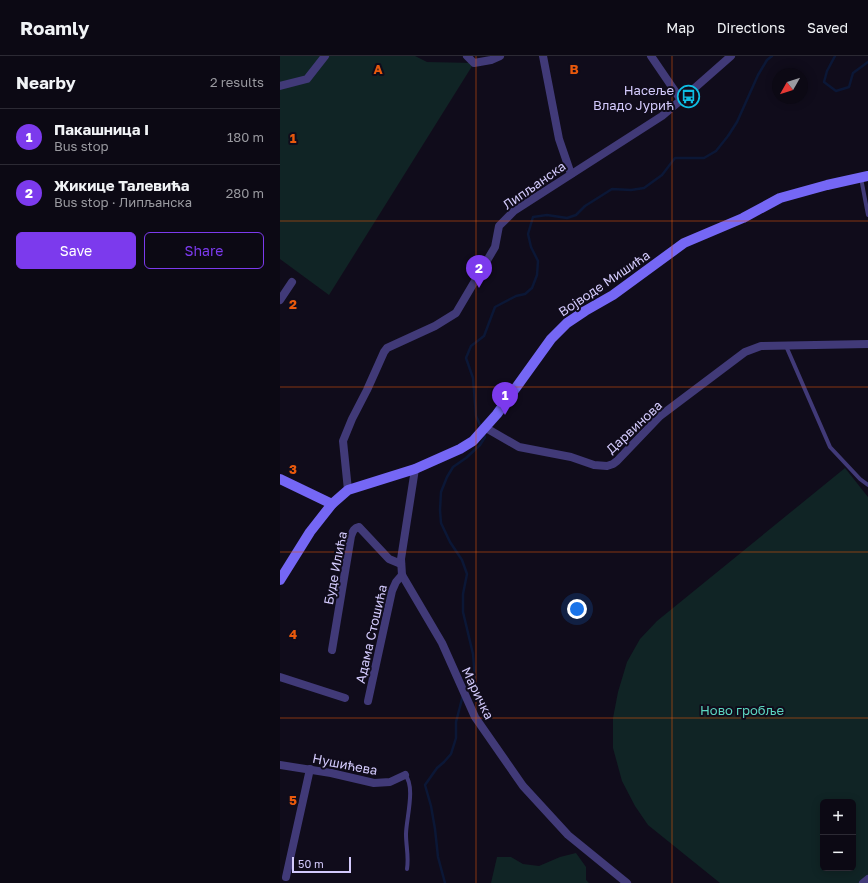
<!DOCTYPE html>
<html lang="en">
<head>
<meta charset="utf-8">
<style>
	:root { --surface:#0c0914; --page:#15121d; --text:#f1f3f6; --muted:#9a9aa0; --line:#2c2a34; --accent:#7c3aed }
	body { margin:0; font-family:"Golos Text",sans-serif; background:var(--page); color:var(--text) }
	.controls { position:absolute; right:12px; bottom:12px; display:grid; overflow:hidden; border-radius:6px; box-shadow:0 2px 10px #0003 }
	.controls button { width:36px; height:36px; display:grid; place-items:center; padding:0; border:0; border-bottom:1px solid var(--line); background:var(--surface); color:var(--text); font:20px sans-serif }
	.compass { position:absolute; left:492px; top:12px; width:36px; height:36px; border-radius:50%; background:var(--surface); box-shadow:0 2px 10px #0003; rotate:231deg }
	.scale { position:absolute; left:12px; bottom:10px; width:59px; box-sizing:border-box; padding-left:4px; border:2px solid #d3cafc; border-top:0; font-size:11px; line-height:14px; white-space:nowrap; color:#d3cafc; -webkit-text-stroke:3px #100c1b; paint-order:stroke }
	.you { position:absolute; left:297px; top:553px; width:14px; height:14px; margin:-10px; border:3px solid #fff; border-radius:50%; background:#1a73e8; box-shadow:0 0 0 6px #1a73e833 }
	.badge { display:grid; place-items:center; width:26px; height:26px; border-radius:50%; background:var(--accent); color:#fff; font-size:13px; font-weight:700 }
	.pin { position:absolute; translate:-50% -33px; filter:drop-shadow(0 1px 2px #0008) }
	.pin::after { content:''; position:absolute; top:21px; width:14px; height:12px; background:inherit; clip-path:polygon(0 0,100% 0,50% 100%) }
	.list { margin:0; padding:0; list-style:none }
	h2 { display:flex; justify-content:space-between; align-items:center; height:52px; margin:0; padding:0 16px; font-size:17px }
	h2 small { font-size:13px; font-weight:400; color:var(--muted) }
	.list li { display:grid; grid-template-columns:26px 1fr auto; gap:12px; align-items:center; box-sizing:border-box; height:56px; padding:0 16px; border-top:1px solid var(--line) }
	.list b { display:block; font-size:15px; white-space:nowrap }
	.list p { margin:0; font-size:13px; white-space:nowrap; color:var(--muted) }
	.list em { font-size:13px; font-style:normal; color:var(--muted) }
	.actions { display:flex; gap:8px; padding:12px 16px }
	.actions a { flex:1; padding:9px 0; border:1px solid var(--accent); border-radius:6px; text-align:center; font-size:14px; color:var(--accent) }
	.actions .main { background:var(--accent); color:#fff }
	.map { position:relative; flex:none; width:588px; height:827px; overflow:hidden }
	header { display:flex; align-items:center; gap:24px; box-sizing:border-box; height:56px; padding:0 20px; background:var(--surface); border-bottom:1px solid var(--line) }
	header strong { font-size:19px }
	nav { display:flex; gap:22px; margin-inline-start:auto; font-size:14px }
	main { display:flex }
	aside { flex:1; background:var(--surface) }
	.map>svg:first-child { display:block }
	.green { fill:#102425; fill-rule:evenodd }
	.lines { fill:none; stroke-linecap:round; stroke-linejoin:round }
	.stream { stroke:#0b1736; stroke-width:2.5 }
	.lane { stroke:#413a78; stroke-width:4 }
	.street { stroke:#413a78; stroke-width:8 }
	.secondary { stroke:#7567f5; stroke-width:10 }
	.grid { fill:none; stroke:#e8590c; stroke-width:1; stroke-opacity:0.55 }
	.labels { text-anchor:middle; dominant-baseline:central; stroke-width:4; stroke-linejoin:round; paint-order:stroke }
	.poi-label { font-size:13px; fill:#d3cafc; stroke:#100c1b; text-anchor:end }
	.street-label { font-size:13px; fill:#d3cafc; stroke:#100c1b }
	.park-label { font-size:13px; fill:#5cd6c0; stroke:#100c1b }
	.grid-label { font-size:13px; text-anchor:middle; font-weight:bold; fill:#e8590c; stroke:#100c1b; stroke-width:4; stroke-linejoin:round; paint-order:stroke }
</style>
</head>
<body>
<header>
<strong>Roamly</strong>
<nav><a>Map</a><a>Directions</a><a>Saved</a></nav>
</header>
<main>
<aside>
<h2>Nearby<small>2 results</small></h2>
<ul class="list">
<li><span class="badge">1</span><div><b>Пакашница I</b><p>Bus stop</p></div><em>180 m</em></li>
<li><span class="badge">2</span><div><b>Жикице Талевића</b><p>Bus stop · Липљанска</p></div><em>280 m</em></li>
</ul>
<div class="actions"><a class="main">Save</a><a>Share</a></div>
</aside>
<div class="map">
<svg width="588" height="827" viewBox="0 0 588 827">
	<rect width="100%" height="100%" fill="#100c1b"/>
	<g class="green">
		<path d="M0,0H135L147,6L194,7L49,239L0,203Z"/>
		<path d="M565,412L588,441V827H440L368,769L355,750L342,725L333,692V662L338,636L347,606L360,583L377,565ZM543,746H573V812H543Z"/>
		<path d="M296,797L306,811V824L309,827H211L217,801H231L243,808L259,810L280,801Z"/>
	</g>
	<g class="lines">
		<g class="stream">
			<path d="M555,0L547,15L544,26L556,35L569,31L573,17L588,6"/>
			<path d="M201,371L196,360L193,322L186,302L191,290L204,280L215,251L236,240L245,238L252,232L257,219L258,205L251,191L248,178L253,161L267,159L287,162L296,159L305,150L332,133L351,134L364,132L382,119L395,102H424L436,95L448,80L457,66L478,19L487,4L492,0"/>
			<path d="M186,635L195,622L193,598L183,556V538L187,518L182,504L170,486L161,467L160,454L161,436L167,421L173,411L186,402L200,389L205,381L203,378"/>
			<path d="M165,827L158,801L155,773L151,750L145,729L157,712L164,706L171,698L176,682V666L183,639"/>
		</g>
		<g class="lane">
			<path d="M581,122L588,159"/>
			<path d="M506,290L550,391L580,423L588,429"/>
			<path d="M125,719C136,730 126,764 126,778C126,791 129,800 127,813"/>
		</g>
		<g class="street">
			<path d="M187,0L194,7L211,4L220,0"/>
			<path d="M263,0L279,83L291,118"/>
			<path d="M371,0L401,44"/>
			<path d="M0,30L27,23L45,0"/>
			<path d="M0,244L12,226"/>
			<path d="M206,372L239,391L291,401L314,409L327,410L333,408L337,405L380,360L465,296L481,290L588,288"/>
			<path d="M135,413L121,503L122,519L162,587L195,661L243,730L288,779L347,827"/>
			<path d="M68,434L63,385L72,363L87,334L104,296L107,292L155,270L176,257L215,191L219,170L234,155L382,60L401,44L451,0"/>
			<path d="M52,594L71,480C73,475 74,472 79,471L109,503L121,508"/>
			<path d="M0,621L65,642"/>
			<path d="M88,645L112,535L116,526L122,519"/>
			<path d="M0,709L51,717L94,727L110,726L125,719"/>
			<path d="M6,821L30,713"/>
			<path d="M583,827L588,823"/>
		</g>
		<g class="secondary">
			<path d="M0,423L52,448"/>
			<path d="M0,524L30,476L52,448L68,434L135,413L180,393L193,385L217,358L271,283L287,267L305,255L333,239L404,187L463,162L500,142L547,129L588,120"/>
		</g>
	</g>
	<path class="grid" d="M196,0V827M392,0V827M0,165H588M0,331H588M0,496H588M0,662H588"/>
	<defs>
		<symbol id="bus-ring" viewBox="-11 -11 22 22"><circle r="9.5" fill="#100c1b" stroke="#0ebee3" stroke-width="1.5"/><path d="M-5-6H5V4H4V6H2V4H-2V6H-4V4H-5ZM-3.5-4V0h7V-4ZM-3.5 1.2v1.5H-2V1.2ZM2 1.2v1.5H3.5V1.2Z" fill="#0ebee3"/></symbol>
	</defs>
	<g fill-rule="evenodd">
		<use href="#bus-ring" x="396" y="28" width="25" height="25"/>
	</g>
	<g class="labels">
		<g class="poi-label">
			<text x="394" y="34">Насеље<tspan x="394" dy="15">Владо Јурић</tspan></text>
		</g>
		<g class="street-label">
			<text transform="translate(254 129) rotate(-35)">Липљанска</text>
			<text transform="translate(324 227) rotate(-34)">Војводе Мишића</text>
			<text transform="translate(354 371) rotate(-43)">Дарвинова</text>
			<text transform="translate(55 512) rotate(-79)">Буде Илића</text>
			<text transform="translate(91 578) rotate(-77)">Адама Стошића</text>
			<text transform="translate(198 637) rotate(64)">Маричка</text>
			<text transform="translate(65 708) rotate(11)">Нушићева</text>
		</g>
		<g class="park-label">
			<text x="462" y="654">Ново гробље</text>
		</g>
	</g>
	<g class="grid-label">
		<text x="98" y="18">A</text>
		<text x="294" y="18">B</text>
		<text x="13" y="87">1</text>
		<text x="13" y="253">2</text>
		<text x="13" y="418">3</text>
		<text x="13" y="583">4</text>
		<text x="13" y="749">5</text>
	</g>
</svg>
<div class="controls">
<button>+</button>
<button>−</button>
</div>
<svg class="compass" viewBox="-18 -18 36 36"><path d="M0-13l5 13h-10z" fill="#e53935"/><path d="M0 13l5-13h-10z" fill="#9a9aa0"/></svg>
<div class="scale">50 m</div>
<div class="you"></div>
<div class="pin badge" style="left:225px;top:359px">1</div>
<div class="pin badge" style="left:199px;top:232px">2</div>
</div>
</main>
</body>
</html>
